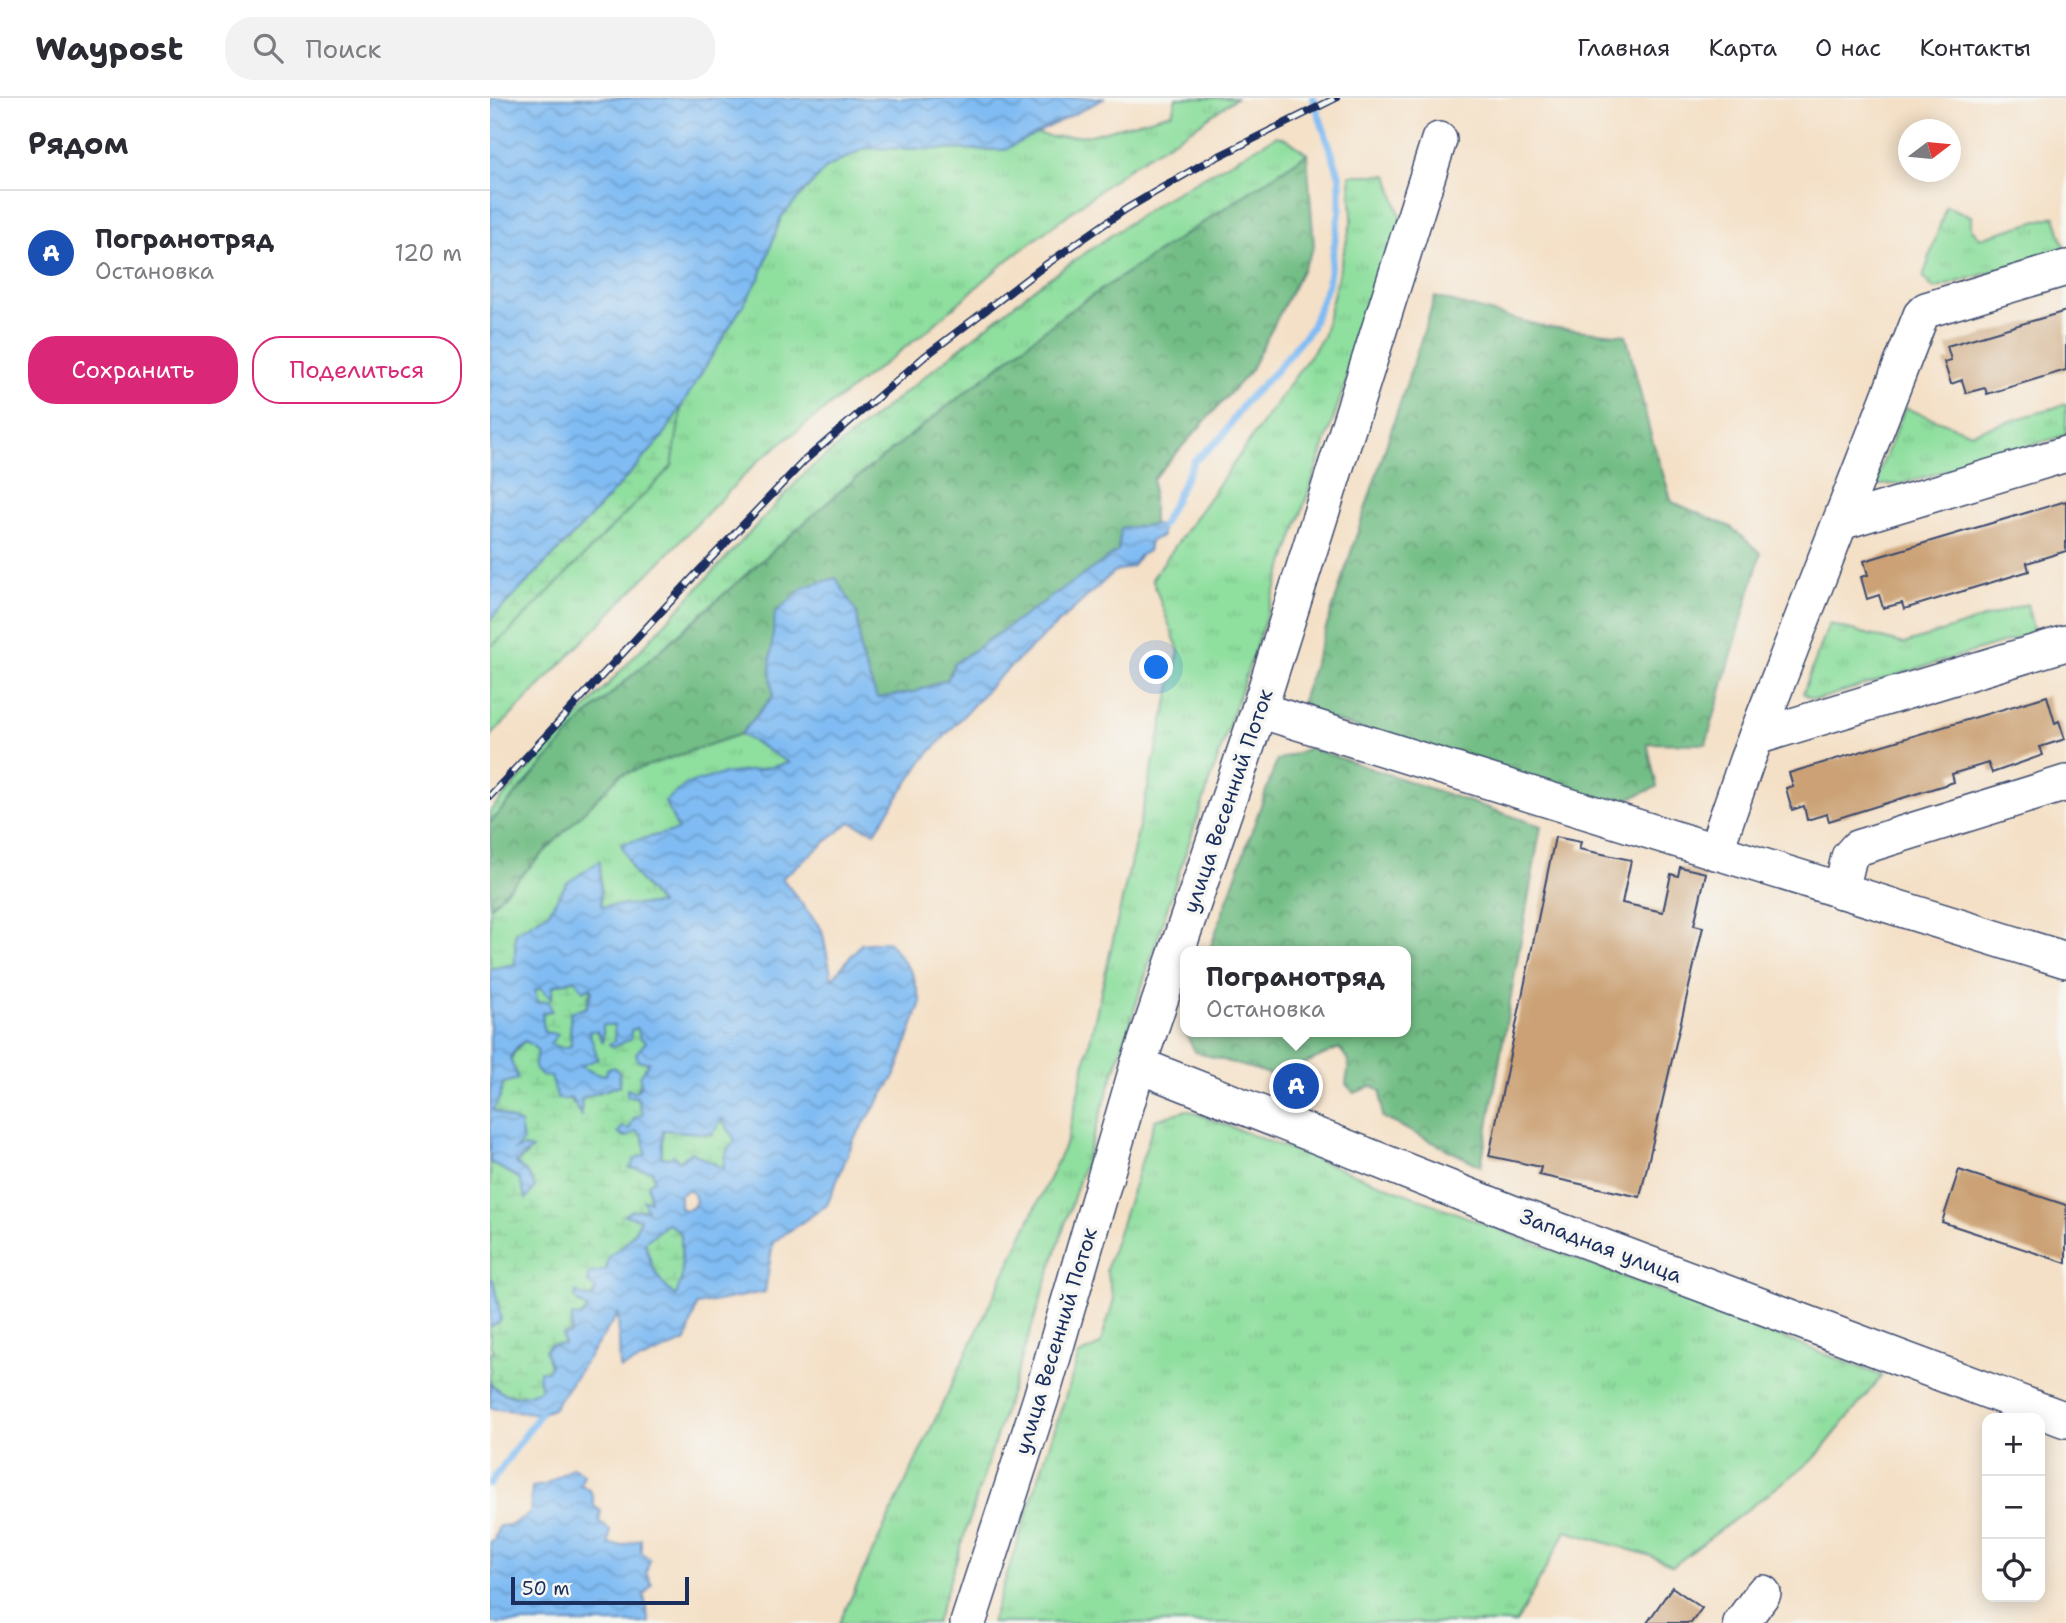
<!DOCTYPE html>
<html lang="ru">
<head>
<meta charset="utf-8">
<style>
	:root { --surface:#fff; --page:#f2f2f3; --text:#2b2b33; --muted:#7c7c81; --line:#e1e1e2; --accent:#db2777 }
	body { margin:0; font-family:"Shantell Sans",sans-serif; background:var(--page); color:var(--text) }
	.controls { position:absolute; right:21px; bottom:21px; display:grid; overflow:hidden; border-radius:14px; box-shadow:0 4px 18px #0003 }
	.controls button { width:63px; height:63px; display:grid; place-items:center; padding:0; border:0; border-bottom:2px solid var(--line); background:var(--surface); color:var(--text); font:35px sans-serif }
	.compass { position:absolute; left:1408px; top:21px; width:63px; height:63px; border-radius:50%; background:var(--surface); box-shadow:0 4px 18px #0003; rotate:74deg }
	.scale { position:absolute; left:21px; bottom:18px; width:178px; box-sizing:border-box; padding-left:7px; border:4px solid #1b2f5e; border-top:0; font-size:19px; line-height:24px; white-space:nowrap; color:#1b2f5e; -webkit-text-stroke:5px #f6f6f2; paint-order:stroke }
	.you { position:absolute; left:667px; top:570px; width:24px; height:24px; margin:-18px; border:5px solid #fff; border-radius:50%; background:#1a73e8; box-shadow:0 0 0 10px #1a73e833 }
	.badge { display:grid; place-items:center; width:46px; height:46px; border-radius:50%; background:var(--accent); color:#fff; font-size:23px; font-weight:700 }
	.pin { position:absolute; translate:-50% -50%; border:4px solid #fff; box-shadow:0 2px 7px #0006 }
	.popup { position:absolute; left:690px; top:848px; width:231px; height:91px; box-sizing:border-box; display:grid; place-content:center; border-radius:14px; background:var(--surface); filter:drop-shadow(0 2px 5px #0005); font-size:23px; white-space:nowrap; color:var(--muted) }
	.popup b { font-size:26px; color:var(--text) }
	.popup::after { content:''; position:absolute; left:50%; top:100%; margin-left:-14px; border:14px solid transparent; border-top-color:var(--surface) }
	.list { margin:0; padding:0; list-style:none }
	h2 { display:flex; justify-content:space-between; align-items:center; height:91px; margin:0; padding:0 28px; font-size:30px }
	h2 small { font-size:23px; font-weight:400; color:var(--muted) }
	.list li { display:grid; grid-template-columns:46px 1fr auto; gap:21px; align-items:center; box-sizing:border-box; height:126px; padding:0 28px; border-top:2px solid var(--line) }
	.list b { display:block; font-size:26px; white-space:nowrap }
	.list p { margin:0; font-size:23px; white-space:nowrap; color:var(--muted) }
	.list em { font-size:23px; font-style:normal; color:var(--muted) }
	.actions { display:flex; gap:14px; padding:21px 28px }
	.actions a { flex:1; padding:16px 0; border:2px solid var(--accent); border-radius:28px; text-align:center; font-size:24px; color:var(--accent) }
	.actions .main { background:var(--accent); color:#fff }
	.icon { flex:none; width:38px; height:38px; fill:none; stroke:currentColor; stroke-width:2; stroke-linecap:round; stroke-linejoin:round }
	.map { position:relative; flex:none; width:1576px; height:1525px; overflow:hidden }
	header { display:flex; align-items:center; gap:42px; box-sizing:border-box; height:98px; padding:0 35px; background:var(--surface); border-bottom:2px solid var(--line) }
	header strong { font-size:33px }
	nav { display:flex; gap:38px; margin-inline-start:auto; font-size:24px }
	.search { width:490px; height:63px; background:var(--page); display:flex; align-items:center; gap:18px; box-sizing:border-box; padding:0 24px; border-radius:28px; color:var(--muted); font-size:26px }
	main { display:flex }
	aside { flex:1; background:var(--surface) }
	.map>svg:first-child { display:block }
	.grass { fill:url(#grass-tufts); stroke:#55877e; stroke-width:2 }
	.forest { fill:url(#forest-crowns); stroke:#477672; stroke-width:2 }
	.wetland { fill:url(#wetland-marsh); stroke:#55877e; stroke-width:2 }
	.water { fill:url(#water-waves); stroke:#4e76a8; stroke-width:2; fill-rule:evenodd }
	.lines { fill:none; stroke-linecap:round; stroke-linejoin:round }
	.stream { stroke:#80bcf3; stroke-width:7 }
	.building { fill:#cba174 }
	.minor-casing { stroke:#3c4a6e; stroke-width:38 }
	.minor { stroke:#fff; stroke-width:35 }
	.rail-casing { stroke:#1b2f5e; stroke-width:8 }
	.rail { stroke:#f6f6f2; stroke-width:5; stroke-dasharray:16; stroke-linecap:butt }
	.labels { text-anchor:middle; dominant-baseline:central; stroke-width:7; stroke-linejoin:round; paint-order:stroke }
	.street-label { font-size:21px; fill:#1b2f5e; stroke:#f6f6f2 }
</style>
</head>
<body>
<header>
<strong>Waypost</strong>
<div class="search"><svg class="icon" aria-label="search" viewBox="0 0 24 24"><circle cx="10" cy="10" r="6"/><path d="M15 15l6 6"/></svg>Поиск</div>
<nav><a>Главная</a><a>Карта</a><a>О нас</a><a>Контакты</a></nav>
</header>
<main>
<aside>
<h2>Рядом<small></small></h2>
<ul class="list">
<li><span class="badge" style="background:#1a4fb4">A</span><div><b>Погранотряд</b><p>Остановка</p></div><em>120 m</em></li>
</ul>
<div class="actions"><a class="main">Сохранить</a><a>Поделиться</a></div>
</aside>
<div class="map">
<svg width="1576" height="1525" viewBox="0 0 1576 1525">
	<defs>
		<pattern id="grass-tufts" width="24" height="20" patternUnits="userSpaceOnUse" patternTransform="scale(1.75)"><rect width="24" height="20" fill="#8fdf9f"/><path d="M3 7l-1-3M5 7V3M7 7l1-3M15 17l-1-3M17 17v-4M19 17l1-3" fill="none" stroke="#7bc08b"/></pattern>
		<pattern id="forest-crowns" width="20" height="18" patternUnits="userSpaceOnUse" patternTransform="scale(1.75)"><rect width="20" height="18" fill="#73be86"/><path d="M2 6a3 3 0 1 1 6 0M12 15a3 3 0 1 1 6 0" fill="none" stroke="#5e9b71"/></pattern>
		<pattern id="wetland-marsh" width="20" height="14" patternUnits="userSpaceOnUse" patternTransform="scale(1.75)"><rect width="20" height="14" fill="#8fdf9f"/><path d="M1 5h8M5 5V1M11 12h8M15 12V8" fill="none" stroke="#7bc08b"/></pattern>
		<pattern id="water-waves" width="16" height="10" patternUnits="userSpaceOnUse" patternTransform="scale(1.75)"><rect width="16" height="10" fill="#80bcf3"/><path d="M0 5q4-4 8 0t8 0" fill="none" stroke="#6899c8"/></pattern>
	</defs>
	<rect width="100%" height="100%" fill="#f6f6f2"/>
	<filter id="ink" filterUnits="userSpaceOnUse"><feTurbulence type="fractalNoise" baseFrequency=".0143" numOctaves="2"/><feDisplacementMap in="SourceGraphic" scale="14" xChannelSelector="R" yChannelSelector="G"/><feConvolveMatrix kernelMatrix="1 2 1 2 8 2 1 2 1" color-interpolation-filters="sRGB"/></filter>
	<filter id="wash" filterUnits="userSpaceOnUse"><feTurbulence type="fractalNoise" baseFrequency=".00686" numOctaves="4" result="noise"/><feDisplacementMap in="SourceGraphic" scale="28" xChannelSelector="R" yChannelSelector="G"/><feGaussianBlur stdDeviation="1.57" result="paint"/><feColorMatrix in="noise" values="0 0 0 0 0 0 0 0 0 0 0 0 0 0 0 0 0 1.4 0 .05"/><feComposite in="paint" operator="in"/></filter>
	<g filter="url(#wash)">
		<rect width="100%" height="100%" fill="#f4e0c6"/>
		<g class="grass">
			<path d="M686,0H746L708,27L643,67L514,165L439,231L268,363L0,639V549L19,534L182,368L192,306L270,179L291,119L336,70L375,50L514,52L545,35L562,39L601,37L682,15Z"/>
			<path d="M787,38L797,41L817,56L579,213L355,389L94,620L0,725V713L317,373L546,189L671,103Z"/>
			<path d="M860,77H898L911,122L684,789L446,1525H349L577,1043L689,553L662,481L833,239L862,121Z"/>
			<path d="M1456,108L1481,118V130L1490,140L1565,118L1575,152L1444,191L1433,180Z"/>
			<path d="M1576,306V337L1411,386L1388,387L1386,382L1415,310L1481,335Z"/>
			<path d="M1537,506L1544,535L1329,601H1322L1313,595L1339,526L1414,546Z"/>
			<path d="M251,636L299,665L267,672L188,732L144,775L171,807L111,809L110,764L77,785L58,815L25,835V866L0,871V809L130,677Z"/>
			<path d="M697,1012L1392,1278L1325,1360L1183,1468L1161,1458L1076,1433L1026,1525H501L589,1257L610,1247L624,1202L616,1172L665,1022Z"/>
		</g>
		<g class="forest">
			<path d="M817,56L824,149L760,273L663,381V427L631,430L628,453L464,566L458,581L425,594L387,601L371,557L367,515L280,568L283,598L251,636L130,677L0,809V725L94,620L355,389L579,213Z"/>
			<path d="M945,199L1055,229L1136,237L1161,338L1182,404L1241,429L1271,455L1216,646L1157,645L1167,689L1120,709L809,612Z"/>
			<path d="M820,650L1051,728L991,1068L892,1019L891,994L883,988L864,995L856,986L859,963L849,950L787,978L705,954L692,928L696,918V934H916V853H719L787,662Z"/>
		</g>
		<g class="wetland">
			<path d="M192,306L182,368L19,534L0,549V522L95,425L172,340Z"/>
			<path d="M85,881L93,892L101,889L96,910L80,914L81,949L72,950L60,946L54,934L52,915L61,913L48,904L44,891L51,890L62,900L63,888Z"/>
			<path d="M113,927H125V943L123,949L141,932L147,930C150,935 155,940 157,945C162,961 157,984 144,994L137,992L138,998L147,999L153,1016L132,1038L137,1039L146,1033L153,1037L156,1056L140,1070L163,1073L164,1082L158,1086L160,1104L154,1102L158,1112H142L135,1117L150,1121C144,1138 134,1149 119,1158L116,1172L107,1175L106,1191L102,1199H95L88,1205L99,1211L81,1230V1235L75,1246L60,1247L55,1252L60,1268L57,1273L48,1278L51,1291C33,1301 14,1301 0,1285V1254H5L0,1248V1229L9,1224L11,1220L3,1182L0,1181V1064L29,1080L36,1100L45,1089L39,1077L26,1065L37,1057L24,1053L30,1026L2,1013C16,989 13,961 35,943L41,946L48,953L46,960L91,1015L92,1000L130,987L118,971L117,977L106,976L89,968L99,932L107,933L113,943Z"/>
			<path d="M232,1021L246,1042L238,1050L235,1072L171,1059L173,1032L221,1036Z"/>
			<path d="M178,1125L191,1136L192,1179L186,1199C167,1184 160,1166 155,1143Z"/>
		</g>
		<g class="water">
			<path d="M0,0H615L514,52L375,50L336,70L291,119L270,179L172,340L95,425L0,522Z"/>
			<path d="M663,427L672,428V438L660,443L658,453L649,458L643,468L624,474L506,582L432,663L385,734L360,724L292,780L332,832L342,881L371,846L398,843L422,875L431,904L405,978L364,1041L337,1107L283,1144L275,1194L207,1207L196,1243L130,1271L128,1216L63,1311L50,1316L0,1310V1285C14,1301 33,1301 51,1291L48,1278L50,1273H57L60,1268L55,1252L60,1247L74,1246L72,1237L81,1235L82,1218L90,1219L98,1212L85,1200L86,1194L95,1199H103L106,1192L98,1185V1176L116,1172L119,1158C134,1149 145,1138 150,1121L134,1117L142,1112H157L153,1102L160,1103L158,1086L164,1082L163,1073L140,1070L145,1061L156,1056L152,1037L146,1033L137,1039L128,1035L132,1029L139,1031L144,1020L153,1016L147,999L137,998V991L144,994L151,989L150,978L159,964L148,963L146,955L156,944L150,940L147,930L141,932V941L123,949L119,946L125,943L124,927H113V945L107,933H99L108,961L90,968L106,976L116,977L117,971L124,969L129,974L130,987L92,1000L91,1017L81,1000L72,1002L67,1000L61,978H52C41,969 45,965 48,953L41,946L35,943L26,950L20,960L28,981L13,985L10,999L3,1012L30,1026L33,1043L25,1052L34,1049L42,1051L26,1065L39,1077L45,1089L36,1101L29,1080L0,1064V871L25,866V835L58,815L77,785L110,763L111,808L170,806L144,775L131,746L188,732L175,703L197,686L233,676L267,672L299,665L251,636L283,598L280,568L285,515L314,489L346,480L367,515L371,558L387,600L425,594L458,581L464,566L628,453L631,430ZM85,881L93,893L101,889L102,894L96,910L80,914L81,948L72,950L60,946L68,936L54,934L52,915L62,912L58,903L48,904L45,892L51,890L61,901L63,888ZM232,1021L245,1042C237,1052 232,1058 234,1071L201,1054L189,1063L184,1057L179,1060L171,1059L173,1032L222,1036ZM198,1091L204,1096L206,1104L202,1110L196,1112L190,1110V1097ZM178,1125L191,1136L192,1179L186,1198C167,1184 160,1166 155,1144Z"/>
			<path d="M0,1181H3L11,1220L9,1224L0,1229Z"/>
			<path d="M83,1369L94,1377L90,1387C102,1391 103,1396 104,1408L111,1413L109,1424L120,1432L119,1447H134L151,1441V1454L160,1461L156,1475L162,1486L154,1498L159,1525H0V1472L2,1471L0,1443L4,1442L9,1428L21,1427L40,1415L42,1389L55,1387Z"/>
		</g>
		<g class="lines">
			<g class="stream">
				<path d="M672,428L704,363L732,339L755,304L785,274L821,230L838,186L850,111V79L823,0"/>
				<path d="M0,1386L50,1316"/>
			</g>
		</g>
		<g id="blocks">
			<g class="building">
				<path d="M1576,213V272L1497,296L1495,290L1476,295L1472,282L1461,286L1454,264L1461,262L1457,248Z"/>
				<path d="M1576,403V453L1537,465L1539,473L1414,511L1412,505L1393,510L1389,497L1377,501L1371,479L1378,477L1374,463Z"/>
				<path d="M1557,598L1565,625L1569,623L1575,641L1550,649L1553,657L1502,675L1498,665L1462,676L1464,684L1339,723L1337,716L1317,722L1314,708L1302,712L1296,690L1303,688L1299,675Z"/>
				<path d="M1065,739L1091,744L1089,751L1141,762L1132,805L1173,814L1181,776L1188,778L1190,769L1216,775L1204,827L1213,829L1150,1099L1049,1077L1051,1069L999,1058Z"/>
				<path d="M1469,1072L1576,1107V1165L1452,1124Z"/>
				<path d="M1182,1489L1212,1510L1201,1525H1157Z"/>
			</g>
		</g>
	</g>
	<g filter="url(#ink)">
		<use href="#blocks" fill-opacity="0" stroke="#3c4a6e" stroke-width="2"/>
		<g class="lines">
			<defs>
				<g id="minor">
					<path d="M1351,424L1576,356"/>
					<path d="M769,612L1576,862"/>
					<path d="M1266,639L1576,545"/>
					<path d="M1225,754L1257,662L1431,217L1436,212L1576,170"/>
					<path d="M1351,793L1359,759L1367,750L1576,685"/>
					<path d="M648,967L1022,1115L1576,1322"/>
					<path d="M478,1525L551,1300L648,967L769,612L949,42"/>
					<path d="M1251,1525L1273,1495"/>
				</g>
			</defs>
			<use href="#minor" class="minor-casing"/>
			<use href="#minor" class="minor"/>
			<defs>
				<path id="rail" d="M0,698L208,474L314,363L434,259L554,168L636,111L713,66L846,0"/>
			</defs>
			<use href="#rail" class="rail-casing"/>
			<use href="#rail" class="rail"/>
		</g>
	</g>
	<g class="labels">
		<g class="street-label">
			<text transform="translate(738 703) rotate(-71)">улица Весенний Поток</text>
			<text transform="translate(1111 1148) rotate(21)">Западная улица</text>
			<text transform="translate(566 1243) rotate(-73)">улица Весенний Поток</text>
		</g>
	</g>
</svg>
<div class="controls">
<button>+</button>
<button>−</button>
<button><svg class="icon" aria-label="locate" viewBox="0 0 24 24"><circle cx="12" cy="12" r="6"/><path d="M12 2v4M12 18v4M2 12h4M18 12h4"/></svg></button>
</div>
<svg class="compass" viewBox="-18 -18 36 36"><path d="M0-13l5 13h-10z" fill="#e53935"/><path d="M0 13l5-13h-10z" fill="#7c7c81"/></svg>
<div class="scale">50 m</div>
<div class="you"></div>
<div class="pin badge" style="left:806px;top:988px;background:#1a4fb4">A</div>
<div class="popup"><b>Погранотряд</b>Остановка</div>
</div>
</main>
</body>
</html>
